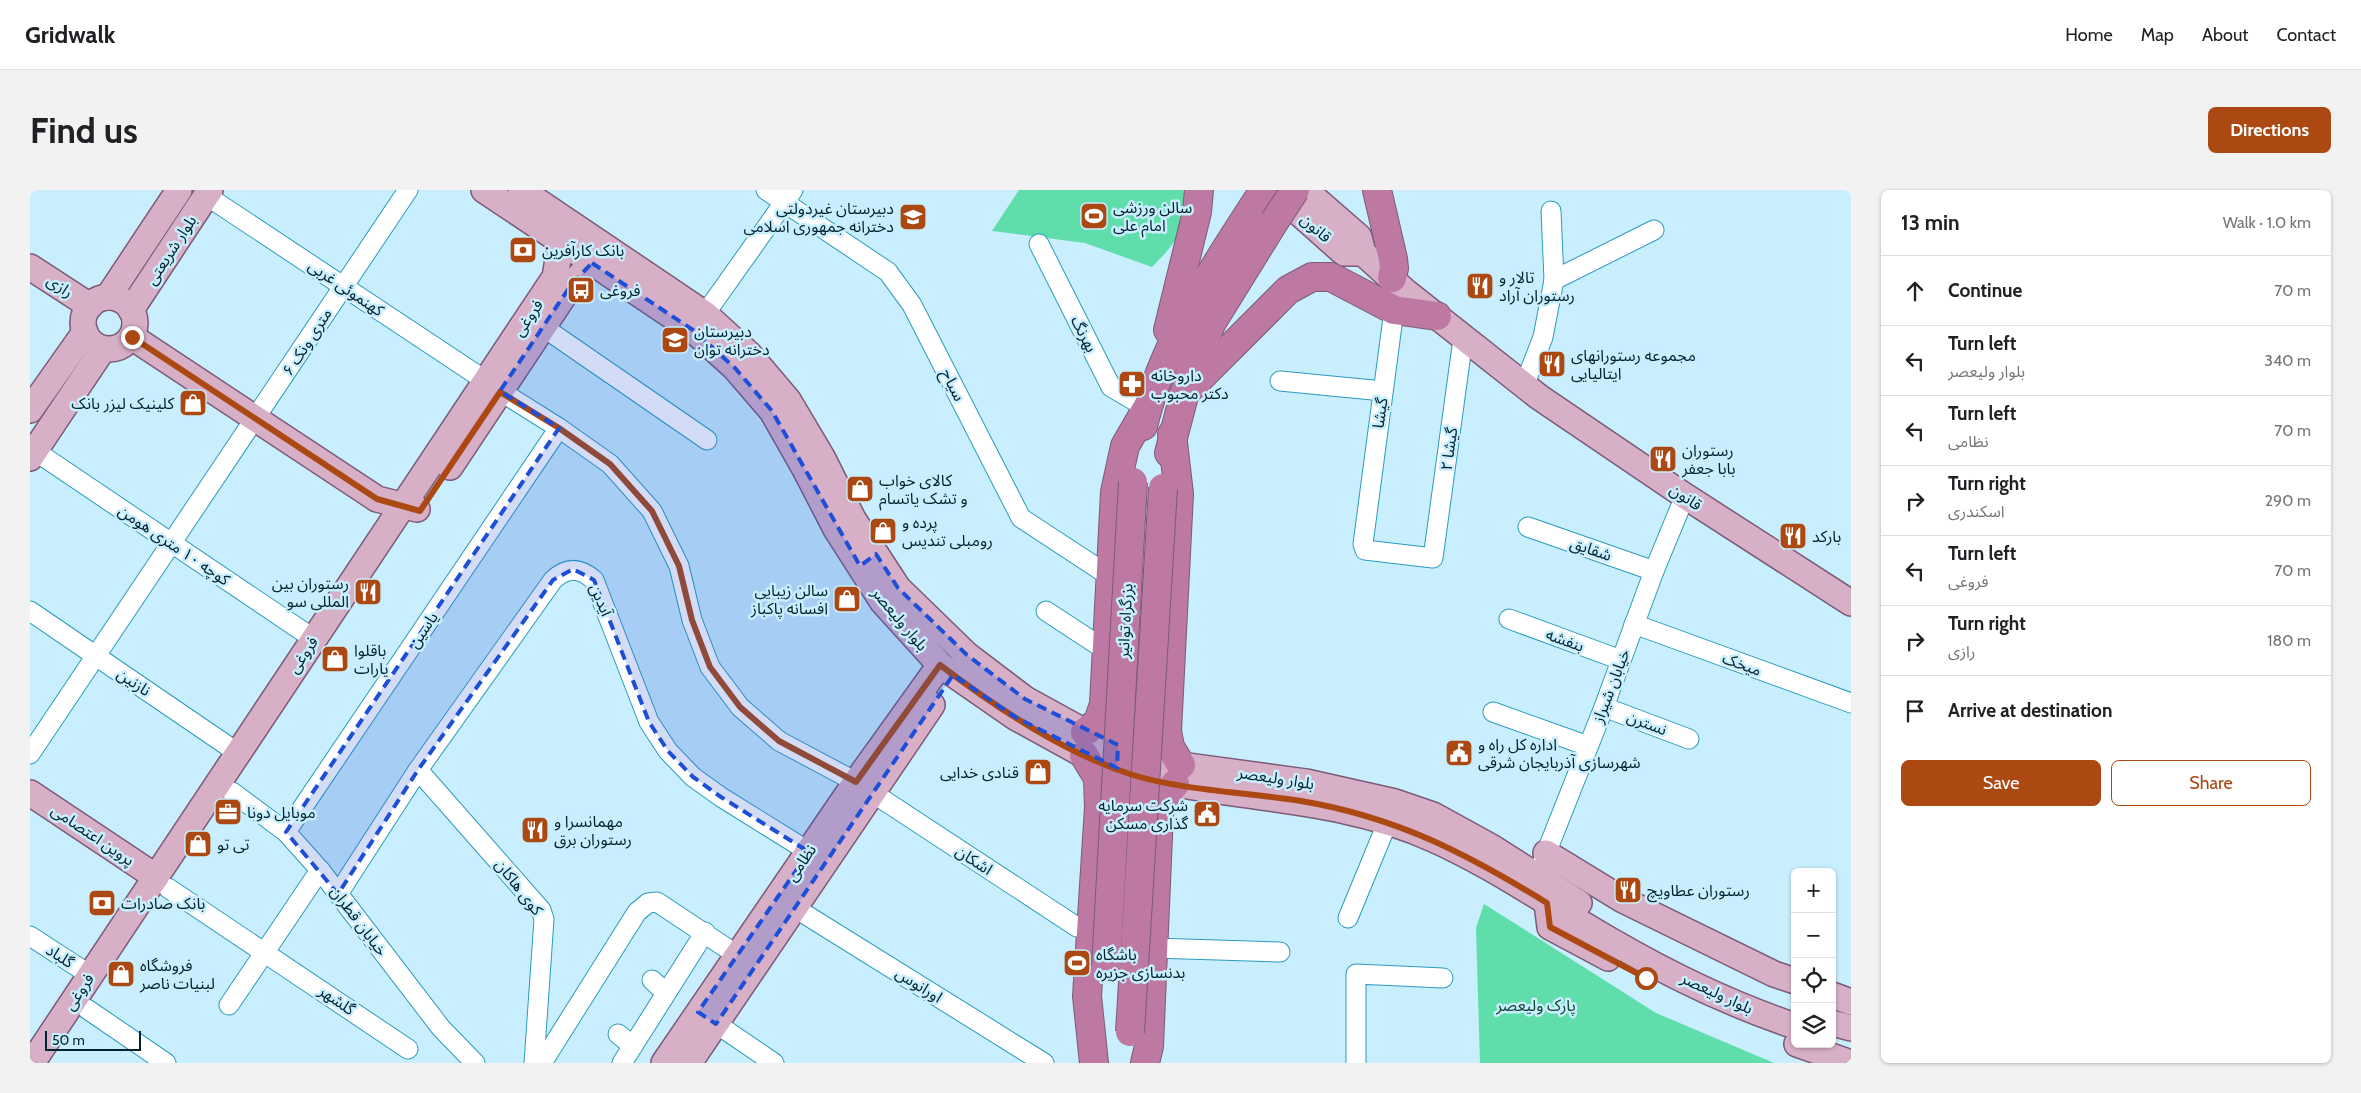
<!DOCTYPE html>
<html lang="en">
<head>
<meta charset="utf-8">
<style>
	:root { --surface:#fff; --page:#f2f2f2; --text:#202124; --muted:#757577; --line:#e0e0e0; --accent:#ac4912 }
	body { margin:0; font-family:Cabin,"Noto Sans Arabic",sans-serif; background:var(--page); color:var(--text) }
	.controls { position:absolute; right:15px; bottom:15px; display:grid; overflow:hidden; border-radius:8px; box-shadow:0 1px 4px #0004 }
	.controls button { width:45px; height:45px; display:grid; place-items:center; padding:0; border:0; border-bottom:1px solid var(--line); background:var(--surface); color:var(--text); font:25px sans-serif }
	.scale { position:absolute; left:15px; bottom:12px; width:96px; box-sizing:border-box; padding-left:5px; border:2px solid #01232f; border-top:0; font-size:14px; line-height:18px; white-space:nowrap; color:#01232f; -webkit-text-stroke:4px #c9eefd; paint-order:stroke }
	.stop { position:absolute; width:15px; height:15px; margin:-11px; border:4px solid #ac4912; border-radius:50%; background:#fff }
	.stop.end { background:#ac4912; border-color:#fff; box-shadow:0 1px 5px #0008 }
	.list { margin:0; padding:0; list-style:none }
	h2 { display:flex; justify-content:space-between; align-items:center; height:65px; margin:0; padding:0 20px; font-size:21px }
	h2 small { font-size:16px; font-weight:400; color:var(--muted) }
	.list li { display:grid; grid-template-columns:32px 1fr auto; gap:15px; align-items:center; box-sizing:border-box; height:70px; padding:0 20px; border-top:1px solid var(--line) }
	.list b { display:block; font-size:19px; white-space:nowrap }
	.list p { margin:0; font-size:16px; white-space:nowrap; color:var(--muted) }
	.list em { font-size:16px; font-style:normal; color:var(--muted) }
	.actions { display:flex; gap:10px; padding:15px 20px }
	.actions a { flex:1; padding:11px 0; border:1px solid var(--accent); border-radius:8px; text-align:center; font-size:18px; color:var(--accent) }
	.actions .main { background:var(--accent); color:#fff }
	.icon { flex:none; width:28px; height:28px; fill:none; stroke:currentColor; stroke-width:2; stroke-linecap:round; stroke-linejoin:round }
	.map { position:relative; flex:none; width:1821px; height:873px; overflow:hidden; border-radius:8px }
	header { display:flex; align-items:center; gap:30px; box-sizing:border-box; height:70px; padding:0 25px; background:var(--surface); border-bottom:1px solid var(--line) }
	header strong { font-size:24px }
	nav { display:flex; gap:28px; margin-inline-start:auto; font-size:18px }
	.intro { display:flex; align-items:center; justify-content:space-between; box-sizing:border-box; height:120px; padding:0 30px }
	h1 { margin:0; font-size:35px }
	.button { padding:12px 22px; border-radius:8px; background:var(--accent); color:#fff; font-size:18px; font-weight:700 }
	main { display:flex; gap:30px; padding:0 30px }
	aside { flex:1; background:var(--surface); border-radius:8px; box-shadow:0 1px 4px #0004 }
	.map>svg:first-child { display:block }
	.green { fill:#5fddab }
	.lines { fill:none; stroke-linecap:round; stroke-linejoin:round }
	.minor-casing { stroke:#2b9bbf; stroke-width:21 }
	.major-casing { stroke:#7b5b79; stroke-width:28 }
	.highway-casing { stroke:#7b5b79; stroke-width:30 }
	.minor { stroke:#fff; stroke-width:19 }
	.major { stroke:#d7afc7; stroke-width:25 }
	.highway { stroke:#bd79a1; stroke-width:28 }
	.highway-bridge-casing { stroke:#7b5b79; stroke-width:30; stroke-linecap:butt }
	.highway-bridge { stroke:#bd79a1; stroke-width:28 }
	.route { stroke:#ac4912; stroke-width:6 }
	.marked { fill:#1d4ed8; fill-opacity:0.2; stroke:#1d4ed8; stroke-width:4; stroke-dasharray:10 6; stroke-linejoin:round }
	.labels { text-anchor:middle; dominant-baseline:central; stroke-width:5; stroke-linejoin:round; paint-order:stroke }
	.poi-label { font-size:16px; fill:#01232f; stroke:#c9eefd; text-anchor:start }
	.street-label { font-size:16px; fill:#01232f; stroke:#c9eefd }
	.park-label { font-size:16px; fill:#084430; stroke:#c9eefd }
</style>
</head>
<body>
<header>
<strong>Gridwalk</strong>
<nav><a>Home</a><a>Map</a><a>About</a><a>Contact</a></nav>
</header>
<div class="intro"><h1>Find us</h1><a class="button">Directions</a></div>
<main>
<div class="map">
<svg width="1821" height="873" viewBox="0 0 1821 873">
	<rect width="100%" height="100%" fill="#c9eefd"/>
	<g class="green">
		<path d="M989,0H1161C1152,41 1152,47 1122,77L1055,53L962,41Z"/>
		<path d="M1454,714L1626,823L1744,873H1450L1446,738Z"/>
	</g>
	<g class="lines">
		<defs>
			<g id="minor">
				<path d="M736,0L858,82L882,115L991,328L1081,387"/>
				<path d="M177,6L456,191"/>
				<path d="M1521,21L1524,90L1624,40"/>
				<path d="M1009,54L1081,197L1117,218"/>
				<path d="M1363,110L1364,120L1333,354L1335,360L1403,368L1433,149"/>
				<path d="M675,124L763,0"/>
				<path d="M513,137L677,250"/>
				<path d="M1250,191L1353,201"/>
				<path d="M1494,196L1513,147L1524,90"/>
				<path d="M470,201L529,238L580,274L622,321L649,376L662,430L680,477L710,517L749,551L826,592L1047,737"/>
				<path d="M5,261L284,449"/>
				<path d="M1498,337L1624,381"/>
				<path d="M0,421L208,563"/>
				<path d="M1016,421L1077,461"/>
				<path d="M1479,429L1591,470"/>
				<path d="M1604,434L1821,513"/>
				<path d="M1574,517L1659,549"/>
				<path d="M1463,522L1558,556"/>
				<path d="M0,564L378,0"/>
				<path d="M388,580L511,720L514,729L504,873"/>
				<path d="M202,602L256,642L290,680L411,838L445,873"/>
				<path d="M256,642L529,238"/>
				<path d="M1511,676L1574,517L1624,381L1655,306"/>
				<path d="M138,698L378,859"/>
				<path d="M308,704L388,580L523,390C537,377 549,377 564,390L619,532L638,561L663,587L691,607L789,668"/>
				<path d="M765,718L1014,873"/>
				<path d="M1318,728L1358,631"/>
				<path d="M0,746L60,785"/>
				<path d="M1123,758L1250,762"/>
				<path d="M622,790L636,803"/>
				<path d="M199,815L290,680"/>
				<path d="M57,819L136,873"/>
				<path d="M675,826L744,873"/>
				<path d="M588,844L603,856"/>
				<path d="M512,873L607,722L618,713L627,712L707,765"/>
				<path d="M592,873L675,742"/>
				<path d="M1326,873V784L1413,788"/>
			</g>
			<g id="major">
				<path d="M454,0L663,140L705,178L742,221L775,279L806,339L852,411L910,475L985,527L1054,565L1072,572"/>
				<path d="M491,0L675,124L719,164L758,210L793,269L823,329L868,398L937,465L995,509L1055,542L1107,562L1151,575L1276,592L1365,612L1403,625L1463,658L1549,713"/>
				<path d="M1243,0L1314,63H1333"/>
				<path d="M1275,0L1329,47L1333,63L1376,102L1509,207L1655,306L1821,413"/>
				<path d="M0,77L60,116"/>
				<path d="M78,107L149,0"/>
				<circle cx="79" cy="133" r="26"/>
				<path d="M101,120L180,0"/>
				<path d="M102,147L347,309L387,319"/>
				<path d="M0,220L55,142"/>
				<path d="M0,268L73,159"/>
				<path d="M420,277L541,95L562,73"/>
				<path d="M1126,590C1219,610 1315,609 1403,649C1466,677 1523,718 1583,752C1640,785 1702,815 1765,836"/>
				<path d="M0,603L126,687"/>
				<path d="M1516,663L1593,710L1744,784L1765,791"/>
				<path d="M1517,713L1520,737L1578,768"/>
				<path d="M1802,805L1821,812"/>
				<path d="M1802,833L1821,838"/>
				<path d="M1767,854L1821,873"/>
				<path d="M2,873L525,87L531,52"/>
				<path d="M634,873L826,592L910,475"/>
				<path d="M659,873L902,515"/>
			</g>
			<g id="highway">
				<path d="M1347,0L1363,69L1364,78L1362,88"/>
				<path d="M1138,140L1167,22L1169,0"/>
				<path d="M1154,204L1258,100L1282,87H1301L1364,120L1407,126"/>
				<path d="M1113,236C1134,149 1186,74 1234,0"/>
				<path d="M1142,244L1149,304L1137,541L1140,557L1151,575"/>
				<path d="M1139,263L1160,183L1182,132L1244,32"/>
				<path d="M1055,542L1068,532L1074,514L1085,302L1095,256L1117,218"/>
				<path d="M1054,565L1068,588L1069,617L1057,806L1064,873"/>
				<path d="M1115,873L1119,856L1129,623L1135,606L1145,594"/>
			</g>
		</defs>
		<use href="#minor" class="minor-casing"/>
		<use href="#major" class="major-casing"/>
		<use href="#highway" class="highway-casing"/>
		<use href="#minor" class="minor"/>
		<use href="#major" class="major"/>
		<use href="#highway" class="highway"/>
		<defs>
			<g id="highway-bridge">
				<path d="M1244,32L1265,0"/>
				<path d="M1076,776L1103,292"/>
				<path d="M1100,842L1133,298"/>
			</g>
		</defs>
		<use href="#highway-bridge" class="highway-bridge-casing"/>
		<use href="#highway-bridge" class="highway-bridge"/>
	</g>
	<g class="lines">
		<path class="route" d="M102,147L347,309L390,321L470,202L529,238L580,274L622,321L649,376L662,430L680,477L710,517L749,551L826,592L910,475C967,518 1034,563 1103,585C1156,601 1216,602 1271,611C1366,627 1436,663 1517,713L1520,737L1616,788"/>
	</g>
	<path class="marked" d="M562,73L663,140L705,178L742,221L830,376L846,364L868,398L937,465L995,509L1088,555L1087,578L985,527L923,485L686,834L668,822L779,662L691,607L663,587L638,561L619,532L564,390L543,379L523,390L388,580L308,704L256,642L529,238L470,201L541,95Z"/>
	<defs>
		<symbol id="stadium-square" viewBox="-11 -11 22 22"><rect x="-9" y="-9" width="18" height="18" rx="4" fill="#ac4912" stroke="#c9eefd"/><path d="M0-5a6.5 5 0 1 0 0 10a6.5 5 0 1 0 0-10ZM-3.5-1.8h7v3.6h-7Z" fill="#fff"/></symbol>
		<symbol id="school-square" viewBox="-11 -11 22 22"><rect x="-9" y="-9" width="18" height="18" rx="4" fill="#ac4912" stroke="#c9eefd"/><path d="M0-5L7-2L0 1L-7-2ZM-4 1L0 2.5L4 1V4Q0 6-4 4Z" fill="#fff"/></symbol>
		<symbol id="bank-square" viewBox="-11 -11 22 22"><rect x="-9" y="-9" width="18" height="18" rx="4" fill="#ac4912" stroke="#c9eefd"/><path d="M-6-4H6V4H-6ZM0-2.3a2.3 2.3 0 1 0 0 4.6a2.3 2.3 0 1 0 0-4.6Z" fill="#fff"/></symbol>
		<symbol id="restaurant-square" viewBox="-11 -11 22 22"><rect x="-9" y="-9" width="18" height="18" rx="4" fill="#ac4912" stroke="#c9eefd"/><path d="M-5-6h1v4h1v-4h1v4h1v-4h1v5L-1.5 .5V6h-2V.5L-5-1ZM5-6V6H3V1.5H1.5Q1.5-4 5-6Z" fill="#fff"/></symbol>
		<symbol id="bus-square" viewBox="-11 -11 22 22"><rect x="-9" y="-9" width="18" height="18" rx="4" fill="#ac4912" stroke="#c9eefd"/><path d="M-5-6H5V4H4V6H2V4H-2V6H-4V4H-5ZM-3.5-4V0h7V-4ZM-3.5 1.2v1.5H-2V1.2ZM2 1.2v1.5H3.5V1.2Z" fill="#fff"/></symbol>
		<symbol id="pharmacy-square" viewBox="-11 -11 22 22"><rect x="-9" y="-9" width="18" height="18" rx="4" fill="#ac4912" stroke="#c9eefd"/><path d="M-2-6h4v4h4v4h-4v4h-4v-4h-4v-4h4Z" fill="#fff"/></symbol>
		<symbol id="shop-square" viewBox="-11 -11 22 22"><rect x="-9" y="-9" width="18" height="18" rx="4" fill="#ac4912" stroke="#c9eefd"/><path d="M-5-2.5h2.3a2.7 3.5 0 0 1 5.4 0H5L5.5 6h-11ZM-1.5-2.5h3a1.5 2.3 0 0 0-3 0Z" fill="#fff"/></symbol>
		<symbol id="civic-square" viewBox="-11 -11 22 22"><rect x="-9" y="-9" width="18" height="18" rx="4" fill="#ac4912" stroke="#c9eefd"/><path d="M-.6-6.5H3V-4.5H.6V-3L4-1V1h2V6H-6V1h2V-1L-.6-3ZM-1.2 2.5V6h2.4V2.5Z" fill="#fff"/></symbol>
		<symbol id="office-square" viewBox="-11 -11 22 22"><rect x="-9" y="-9" width="18" height="18" rx="4" fill="#ac4912" stroke="#c9eefd"/><path d="M-6-3h4V-5.5h4V-3h4V5H-6ZM-1-4.5V-3h2v-1.5ZM-6 0V1H6V0Z" fill="#fff"/></symbol>
	</defs>
	<g fill-rule="evenodd">
		<use href="#stadium-square" x="1048" y="10" width="32" height="32"/>
		<use href="#school-square" x="867" y="11" width="32" height="32"/>
		<use href="#bank-square" x="477" y="44" width="32" height="32"/>
		<use href="#restaurant-square" x="1434" y="80" width="32" height="32"/>
		<use href="#bus-square" x="535" y="84" width="32" height="32"/>
		<use href="#school-square" x="629" y="134" width="32" height="32"/>
		<use href="#restaurant-square" x="1506" y="158" width="32" height="32"/>
		<use href="#pharmacy-square" x="1086" y="178" width="32" height="32"/>
		<use href="#shop-square" x="147" y="197" width="32" height="32"/>
		<use href="#restaurant-square" x="1617" y="253" width="32" height="32"/>
		<use href="#shop-square" x="814" y="283" width="32" height="32"/>
		<use href="#shop-square" x="837" y="325" width="32" height="32"/>
		<use href="#restaurant-square" x="1747" y="330" width="32" height="32"/>
		<use href="#restaurant-square" x="322" y="386" width="32" height="32"/>
		<use href="#shop-square" x="801" y="393" width="32" height="32"/>
		<use href="#shop-square" x="289" y="453" width="32" height="32"/>
		<use href="#civic-square" x="1413" y="547" width="32" height="32"/>
		<use href="#shop-square" x="992" y="566" width="32" height="32"/>
		<use href="#office-square" x="182" y="606" width="32" height="32"/>
		<use href="#civic-square" x="1161" y="608" width="32" height="32"/>
		<use href="#restaurant-square" x="489" y="624" width="32" height="32"/>
		<use href="#shop-square" x="152" y="638" width="32" height="32"/>
		<use href="#restaurant-square" x="1582" y="684" width="32" height="32"/>
		<use href="#bank-square" x="56" y="697" width="32" height="32"/>
		<use href="#stadium-square" x="1031" y="757" width="32" height="32"/>
		<use href="#shop-square" x="75" y="768" width="32" height="32"/>
	</g>
	<g class="labels">
		<g class="poi-label">
			<text x="1083" y="17">سالن ورزشی<tspan x="1083" dy="18">امام علی</tspan></text>
			<text x="864" y="18" text-anchor="end">دبیرستان غیردولتی<tspan x="864" dy="18">دخترانه جمهوری اسلامی</tspan></text>
			<text x="512" y="60">بانک کارآفرین</text>
			<text x="1469" y="87">تالار و<tspan x="1469" dy="18">رستوران آراد</tspan></text>
			<text x="570" y="100">فروغی</text>
			<text x="664" y="141">دبیرستان<tspan x="664" dy="18">دخترانه توان</tspan></text>
			<text x="1541" y="165">مجموعه رستورانهای<tspan x="1541" dy="18">ایتالیایی</tspan></text>
			<text x="1121" y="185">داروخانه<tspan x="1121" dy="18">دکتر محبوب</tspan></text>
			<text x="144" y="213" text-anchor="end">کلینیک لیزر بانک</text>
			<text x="1652" y="260">رستوران<tspan x="1652" dy="18">بابا جعفر</tspan></text>
			<text x="849" y="290">کالای خواب<tspan x="849" dy="18">و تشک یاتسام</tspan></text>
			<text x="872" y="332">پرده و<tspan x="872" dy="18">رومبلی تندیس</tspan></text>
			<text x="1782" y="346">بارکد</text>
			<text x="319" y="393" text-anchor="end">رستوران بین<tspan x="319" dy="18">المللی سو</tspan></text>
			<text x="798" y="400" text-anchor="end">سالن زیبایی<tspan x="798" dy="18">افسانه پاکباز</tspan></text>
			<text x="324" y="460">باقلوا<tspan x="324" dy="18">یارات</tspan></text>
			<text x="1448" y="554">اداره کل راه و<tspan x="1448" dy="18">شهرسازی آذربایجان شرقی</tspan></text>
			<text x="989" y="582" text-anchor="end">قنادی خدایی</text>
			<text x="1158" y="615" text-anchor="end">شرکت سرمایه<tspan x="1158" dy="18">گذاری مسکن</tspan></text>
			<text x="217" y="622">موبایل دونا</text>
			<text x="524" y="631">مهمانسرا و<tspan x="524" dy="18">رستوران برق</tspan></text>
			<text x="187" y="654">تی تو</text>
			<text x="1617" y="700">رستوران عطاویچ</text>
			<text x="91" y="713">بانک صادرات</text>
			<text x="1066" y="764">باشگاه<tspan x="1066" dy="18">بدنسازی جزیره</tspan></text>
			<text x="110" y="775">فروشگاه<tspan x="110" dy="18">لبنیات ناصر</tspan></text>
		</g>
		<g class="street-label">
			<text transform="translate(1286 38) rotate(41)">قانون</text>
			<text transform="translate(141 60) rotate(-57)">بلوار شریعتى</text>
			<text transform="translate(30 96) rotate(34)">رازی</text>
			<text transform="translate(316 98) rotate(34)">کهنموئی غربی</text>
			<text transform="translate(498 128) rotate(-56)">فروغى</text>
			<text transform="translate(1054 144) rotate(63)">بهرنگ</text>
			<text transform="translate(277 152) rotate(-57)">۶ متری ونک</text>
			<text transform="translate(923 195) rotate(63)">سیاح</text>
			<text transform="translate(1350 223) rotate(-82)">گیشا</text>
			<text transform="translate(1419 259) rotate(-82)">گیشا ۲</text>
			<text transform="translate(1656 307) rotate(34)">قانون</text>
			<text transform="translate(144 355) rotate(34)">کوچه ۱۰ متری هومن</text>
			<text transform="translate(1561 359) rotate(19)">شقایق</text>
			<text transform="translate(571 410) rotate(67)">آیدین</text>
			<text transform="translate(870 429) rotate(50)">بلوار ولیعصر</text>
			<text transform="translate(1095 431) rotate(-87)">بزرگراه توانیر</text>
			<text transform="translate(393 440) rotate(-56)">یاسین</text>
			<text transform="translate(1535 450) rotate(20)">بنفشه</text>
			<text transform="translate(273 465) rotate(-56)">فروغى</text>
			<text transform="translate(1712 474) rotate(20)">میخک</text>
			<text transform="translate(104 492) rotate(34)">نازنین</text>
			<text transform="translate(1581 496) rotate(-69)">خیابان شیراز</text>
			<text transform="translate(1617 533) rotate(21)">نسترن</text>
			<text transform="translate(1246 588) rotate(9)">بلوار ولیعصر</text>
			<text transform="translate(63 645) rotate(34)">پروین اعتصامى</text>
			<text transform="translate(944 670) rotate(33)">اشکان</text>
			<text transform="translate(771 673) rotate(-56)">نظامی</text>
			<text transform="translate(489 697) rotate(52)">کوی هاکان</text>
			<text transform="translate(329 731) rotate(53)">خیابان قطران</text>
			<text transform="translate(30 766) rotate(33)">گلباد</text>
			<text transform="translate(889 795) rotate(32)">اورانوس</text>
			<text transform="translate(49 802) rotate(-56)">فروغى</text>
			<text transform="translate(1687 803) rotate(25)">بلوار ولیعصر</text>
			<text transform="translate(307 810) rotate(34)">گلشهر</text>
		</g>
		<g class="park-label">
			<text x="1506" y="815">پارک ولیعصر</text>
		</g>
	</g>
</svg>
<div class="controls">
<button>+</button>
<button>−</button>
<button><svg class="icon" aria-label="locate" viewBox="0 0 24 24"><circle cx="12" cy="12" r="6"/><path d="M12 2v4M12 18v4M2 12h4M18 12h4"/></svg></button>
<button><svg class="icon" aria-label="layers" viewBox="0 0 24 24"><path d="M12 4l9 5-9 5-9-5zM3 14l9 5 9-5"/></svg></button>
</div>
<div class="scale">50 m</div>
<div class="stop" style="left:1616px;top:788px"></div>
<div class="stop end" style="left:102px;top:147px"></div>
</div>
<aside>
<h2>13 min<small>Walk · 1.0 km</small></h2>
<ul class="list">
<li><svg class="icon" aria-label="ahead" viewBox="0 0 24 24"><path d="M12 20V5M6 11l6-6 6 6"/></svg><div><b>Continue</b></div><em>70 m</em></li>
<li><svg class="icon" aria-label="left" viewBox="0 0 24 24"><path d="M17 20v-9H6M10 6l-5 5 5 5"/></svg><div><b>Turn left</b><p>بلوار ولیعصر</p></div><em>340 m</em></li>
<li><svg class="icon" aria-label="left" viewBox="0 0 24 24"><path d="M17 20v-9H6M10 6l-5 5 5 5"/></svg><div><b>Turn left</b><p>نظامی</p></div><em>70 m</em></li>
<li><svg class="icon" aria-label="right" viewBox="0 0 24 24"><path d="M7 20v-9h11M14 6l5 5-5 5"/></svg><div><b>Turn right</b><p>اسکندری</p></div><em>290 m</em></li>
<li><svg class="icon" aria-label="left" viewBox="0 0 24 24"><path d="M17 20v-9H6M10 6l-5 5 5 5"/></svg><div><b>Turn left</b><p>فروغى</p></div><em>70 m</em></li>
<li><svg class="icon" aria-label="right" viewBox="0 0 24 24"><path d="M7 20v-9h11M14 6l5 5-5 5"/></svg><div><b>Turn right</b><p>رازی</p></div><em>180 m</em></li>
<li><svg class="icon" aria-label="arrive" viewBox="0 0 24 24"><path d="M6 21V4h12l-3 4 3 4H6"/></svg><div><b>Arrive at destination</b></div></li>
</ul>
<div class="actions"><a class="main">Save</a><a>Share</a></div>
</aside>
</main>
</body>
</html>
